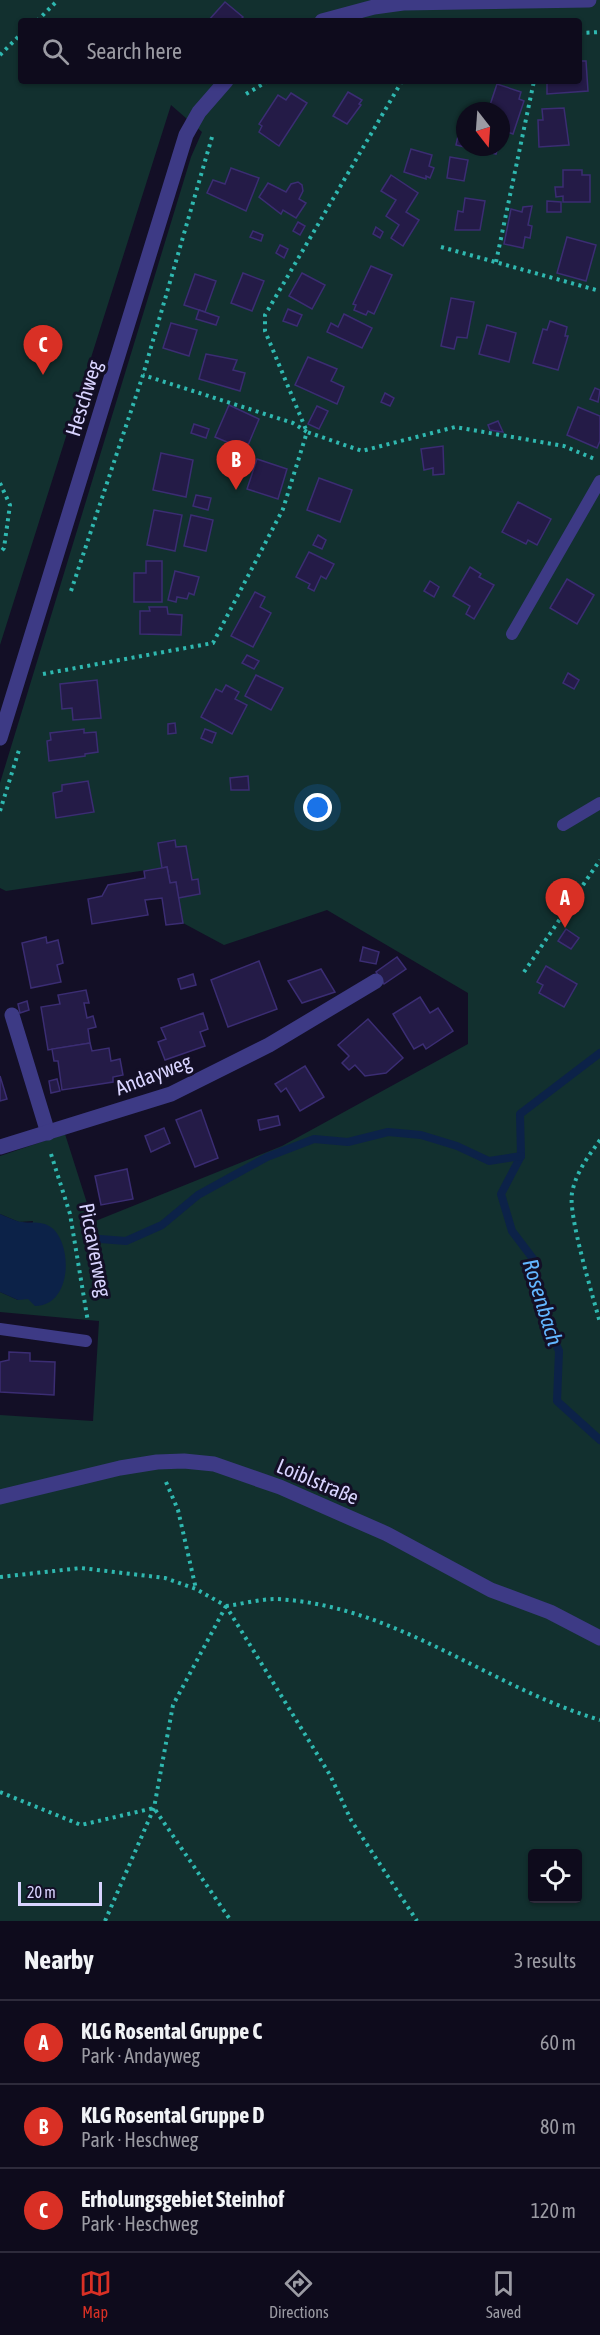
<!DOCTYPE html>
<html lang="en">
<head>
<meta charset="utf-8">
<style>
	:root { --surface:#0e0b1c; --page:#1c1929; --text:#f1f3f6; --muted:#9b9ba3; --line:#2e2b3b; --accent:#d93025 }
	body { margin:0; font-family:"Asap Condensed",sans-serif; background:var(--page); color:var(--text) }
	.controls { position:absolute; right:18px; bottom:18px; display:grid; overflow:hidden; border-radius:6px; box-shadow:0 2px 4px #0004 }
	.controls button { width:54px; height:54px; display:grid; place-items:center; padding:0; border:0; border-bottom:2px solid var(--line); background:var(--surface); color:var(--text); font:30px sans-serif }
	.compass { position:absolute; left:456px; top:102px; width:54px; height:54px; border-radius:50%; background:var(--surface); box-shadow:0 2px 4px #0004; rotate:163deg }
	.scale { position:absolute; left:18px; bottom:15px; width:84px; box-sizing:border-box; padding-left:6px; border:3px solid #d9d4ff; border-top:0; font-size:16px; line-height:21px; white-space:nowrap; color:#d9d4ff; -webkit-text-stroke:4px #130f26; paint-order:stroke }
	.you { position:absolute; left:318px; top:808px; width:21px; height:21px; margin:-15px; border:4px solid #fff; border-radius:50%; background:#1a73e8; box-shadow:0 0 0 9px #1a73e833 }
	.badge { display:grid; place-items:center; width:39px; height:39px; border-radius:50%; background:var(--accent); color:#fff; font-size:20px; font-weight:700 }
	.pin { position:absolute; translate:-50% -50px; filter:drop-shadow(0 2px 3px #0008) }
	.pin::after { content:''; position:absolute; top:32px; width:21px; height:18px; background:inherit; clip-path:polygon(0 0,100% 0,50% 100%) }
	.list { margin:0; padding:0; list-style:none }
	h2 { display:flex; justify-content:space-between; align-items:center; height:78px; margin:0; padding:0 24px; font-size:26px }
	h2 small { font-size:20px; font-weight:400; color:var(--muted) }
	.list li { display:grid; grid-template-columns:39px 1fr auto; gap:18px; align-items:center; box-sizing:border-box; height:84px; padding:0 24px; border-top:2px solid var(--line) }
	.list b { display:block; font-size:22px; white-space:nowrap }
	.list p { margin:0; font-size:20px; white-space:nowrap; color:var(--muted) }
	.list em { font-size:20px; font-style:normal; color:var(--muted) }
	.icon { flex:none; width:33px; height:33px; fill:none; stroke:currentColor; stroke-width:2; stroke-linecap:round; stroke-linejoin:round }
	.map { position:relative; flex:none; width:600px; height:1921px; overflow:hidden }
	.search { position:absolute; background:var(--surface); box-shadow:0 2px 4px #0004; left:18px; right:18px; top:18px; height:66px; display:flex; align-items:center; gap:15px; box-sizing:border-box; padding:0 21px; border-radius:6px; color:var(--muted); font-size:22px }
	.sheet { height:330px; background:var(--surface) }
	nav { display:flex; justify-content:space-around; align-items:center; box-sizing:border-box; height:84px; border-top:2px solid var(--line); background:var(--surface); font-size:16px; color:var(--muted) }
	nav a { display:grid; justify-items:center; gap:3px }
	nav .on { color:var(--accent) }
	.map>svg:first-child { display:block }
	.green { fill:#12302f; fill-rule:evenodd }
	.water { fill:#0c2248 }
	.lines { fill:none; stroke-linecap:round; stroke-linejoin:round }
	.stream { stroke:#0c2248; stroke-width:8 }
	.building { fill:#241b47; stroke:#3b2d73; stroke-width:1.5 }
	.path { stroke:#2fb8b0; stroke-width:4; stroke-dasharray:3 4.5; stroke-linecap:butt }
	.service { stroke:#3d3a85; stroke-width:12 }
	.minor { stroke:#3d3a85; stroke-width:15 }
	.labels { text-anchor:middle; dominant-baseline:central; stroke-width:6; stroke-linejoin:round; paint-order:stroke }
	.street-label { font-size:21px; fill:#d9d4ff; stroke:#130f26 }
	.water-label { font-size:22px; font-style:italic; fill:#62b6ff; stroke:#130f26 }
</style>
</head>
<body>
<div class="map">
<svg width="600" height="1921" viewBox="0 0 600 1921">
	<rect width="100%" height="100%" fill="#130f26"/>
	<path class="green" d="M0,0H600V1921H0V1415L93,1421L99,1321L0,1312V1292L18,1300L33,1221L19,1222L0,1214V1156L65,1134L93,1222L282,1146L468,1044V993L327,910L224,945L183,923L167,867L6,891L0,888V783L191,157L202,132L171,105L0,645ZM21,21H579V81H21ZM465,111H501V147H465ZM532,1854H578V1898H532Z"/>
	<path class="water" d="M0,1214C5,1216 11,1219 17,1221C31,1225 45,1218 56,1232C73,1254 69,1306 35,1306L28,1299L18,1300L0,1292Z"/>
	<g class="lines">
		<g class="stream">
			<path d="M600,1053L520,1114L521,1156L501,1194L512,1231L534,1260L541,1311L559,1351L557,1401L600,1440"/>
			<path d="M100,1239L126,1241L162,1225L198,1195L267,1157L314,1139L348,1142L388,1132L421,1135L457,1146L489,1161L521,1156"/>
		</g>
	</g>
	<g class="building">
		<path d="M225,2L243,17L239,21H208Z"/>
		<path d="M579,61H586L588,91L547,94V81H579Z"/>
		<path d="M497,84L521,92L519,99L524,101L513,134L502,130L501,133V111H488Z"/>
		<path d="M348,92L362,100L359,104L361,105L347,124L333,116Z"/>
		<path d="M291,93L307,103L279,146L259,132L262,126L259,124L278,95L286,100Z"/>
		<path d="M564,108L569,145L539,147L538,120H543L542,109Z"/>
		<path d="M458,136L465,138V147L456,145Z"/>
		<path d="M481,147H498L496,154L480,150Z"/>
		<path d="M411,149L432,155L429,166L434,168L430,178L426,176V179L404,172Z"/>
		<path d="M450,157L468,160L464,181L447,178Z"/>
		<path d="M231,168L259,178L246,211L207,193L213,180L225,184Z"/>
		<path d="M563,170H582V175H590V202H563V196L556,197L555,187H563Z"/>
		<path d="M391,175L418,193L406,212L419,220L403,246L391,238L399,225L386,216L396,200L381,191Z"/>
		<path d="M298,182L302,185L303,191L299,199L306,203L296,218L283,210L281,214L259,197L268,183L286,192L291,184Z"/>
		<path d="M465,198L485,201L480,230H455L458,211L463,212Z"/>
		<path d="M547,201L561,202V212H547Z"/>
		<path d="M532,206L528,225L532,226L530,238L525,237L523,248L504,244L511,209L522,212L523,207Z"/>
		<path d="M298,222L305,226L300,235L293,231Z"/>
		<path d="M376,227L383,232L380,238L373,234Z"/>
		<path d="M253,231L263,235L261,241L250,237Z"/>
		<path d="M567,237L596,245L586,281L557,273Z"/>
		<path d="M280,245L288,249L284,258L276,253Z"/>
		<path d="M371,266L392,275L374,314L368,311L366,315L354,310L356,305L353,304Z"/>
		<path d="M243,273L264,281L252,311L231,303Z"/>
		<path d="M302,273L325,285L312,309L289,296Z"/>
		<path d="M195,274L216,281L205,312L184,305Z"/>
		<path d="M451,298L474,302L467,338L457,337L454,349L441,346Z"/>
		<path d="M288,309L302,315L297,326L283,321Z"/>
		<path d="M199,310L219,317L216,325L196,319Z"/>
		<path d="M344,314L372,328L362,348L327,332L331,323L338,327Z"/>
		<path d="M550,321L567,327L565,336H568L558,370L533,363L543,329L547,330Z"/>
		<path d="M171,323L197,330L189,356L163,348Z"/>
		<path d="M487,325L516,333L509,362L479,354Z"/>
		<path d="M206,354L237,360L233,370L245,373L240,391L199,379Z"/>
		<path d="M308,357L337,369L331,381L344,387L337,404L295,385Z"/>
		<path d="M595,388L600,390L598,402L590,399Z"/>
		<path d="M385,393L394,398L390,406L381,402Z"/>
		<path d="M229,405L259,419L246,450L215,437Z"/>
		<path d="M317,406L328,411L319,429L308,424Z"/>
		<path d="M578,407L600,416V441L597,448L567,435Z"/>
		<path d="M498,421L503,432L490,430L488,425Z"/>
		<path d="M194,424L209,429L206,438L191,433Z"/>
		<path d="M443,446L444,474L433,475V468L424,470L421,449Z"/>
		<path d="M161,453L193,460L186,497L153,490Z"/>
		<path d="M257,459L287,469L278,499L247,489Z"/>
		<path d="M319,478L352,490L340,522L307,510Z"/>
		<path d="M196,495L211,498L208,510L193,506Z"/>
		<path d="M518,502L551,519L537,545L528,540L526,544L502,532Z"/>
		<path d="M154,510L182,515L175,551L147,545Z"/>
		<path d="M191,515L213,520L206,551L184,546Z"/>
		<path d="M318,535L326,540L322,549L313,545Z"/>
		<path d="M309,552L334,564L326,579L321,576L314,591L308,588L310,584L296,577Z"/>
		<path d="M146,561H162V602H134V573H146Z"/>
		<path d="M470,567L481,574L479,577L494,585L474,619L466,614L470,606L453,596Z"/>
		<path d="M175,571L199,577L194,595L189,593L187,599L177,597L176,602L168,600Z"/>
		<path d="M567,579L594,595L577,624L550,608Z"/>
		<path d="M430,581L439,587L434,597L424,591Z"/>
		<path d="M255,592L265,597L260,607L271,613L253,647L231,636Z"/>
		<path d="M149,607H167L168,614L182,615L181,635L140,634V611H150Z"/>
		<path d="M247,655L259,661L254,669L242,663Z"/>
		<path d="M568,673L579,680L574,689L563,683Z"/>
		<path d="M256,675L283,688L271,710L245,696Z"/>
		<path d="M97,680L101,718L73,720L72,708L62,709L60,684Z"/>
		<path d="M226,685L239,692L235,699L247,705L232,734L201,717L216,689L222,692Z"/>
		<path d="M175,723L176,733L168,734V724Z"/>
		<path d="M84,729V733L96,732L98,752L85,754V756L49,761L47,741L51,740L50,733Z"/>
		<path d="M205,729L216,733L212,743L201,738Z"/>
		<path d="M248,776L249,790H231L230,778Z"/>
		<path d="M88,781L94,812L56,818L53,793L62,791V785Z"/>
		<path d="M175,840L176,847L186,846L192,880L198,879L200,894L178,898L176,882L170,883L167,867L162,868L158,843Z"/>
		<path d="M167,867L170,883L176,882L183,923L166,925L162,898L145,900L148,915L92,924L88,899L102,896L108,885L145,878L144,871Z"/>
		<path d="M566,929L579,938L571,949L558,941Z"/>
		<path d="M46,937L47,943L58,940L63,963L57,965L61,982L31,988L22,943Z"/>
		<path d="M363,947L379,952L376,964L360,961Z"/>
		<path d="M397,957L406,969L384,984L376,972Z"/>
		<path d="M259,961L277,1009L228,1027L211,980Z"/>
		<path d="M546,966L577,984L564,1007L539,993L543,985L537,982Z"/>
		<path d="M321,969L335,992L302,1003L288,981Z"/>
		<path d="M193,974L196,985L181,989L178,979Z"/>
		<path d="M86,990L89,1003H84L87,1018L93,1016L96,1027L88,1029L90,1043L48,1050L41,1007L60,1004L58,995Z"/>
		<path d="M420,997L430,1013L438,1008L453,1031L426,1049L423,1044L414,1049L393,1014Z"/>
		<path d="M27,1001L29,1010L20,1013L18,1004Z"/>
		<path d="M203,1013L208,1029L200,1032L205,1046L165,1060L158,1042L166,1039L161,1028Z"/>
		<path d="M368,1019L403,1058L386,1073L365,1076L355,1065L349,1070L342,1063L349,1056L338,1045Z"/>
		<path d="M90,1043L92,1051L109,1048L111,1061L120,1059L123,1075L113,1077V1082L62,1090L58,1061H54L52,1049Z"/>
		<path d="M305,1066L324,1097L300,1111L286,1088L281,1092L275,1084Z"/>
		<path d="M0,1076L7,1099L0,1101Z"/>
		<path d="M57,1079L60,1091L51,1093L49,1081Z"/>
		<path d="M201,1110L218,1158L195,1167L176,1120Z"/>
		<path d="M278,1116L280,1125L260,1130L258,1120Z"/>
		<path d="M164,1128L170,1143L151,1152L145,1136Z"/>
		<path d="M127,1169L133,1199L101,1205L95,1176Z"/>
		<path d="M9,1352L30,1353V1361L55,1362L54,1395L0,1392V1362L9,1360Z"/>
	</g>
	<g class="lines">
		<g class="path">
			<path d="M37,21L58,0"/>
			<path d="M579,33L600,32"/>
			<path d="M0,55L21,34"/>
			<path d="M402,81L265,315V331L307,432L362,451L455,427L564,446L597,460"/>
			<path d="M246,94L268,81"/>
			<path d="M441,247L600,291"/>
			<path d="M496,262L534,81"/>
			<path d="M0,483L10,505L4,548L0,553"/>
			<path d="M71,591L143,375L212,137"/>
			<path d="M43,674L213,643L283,509L307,432L293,423L143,375"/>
			<path d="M0,811L19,750"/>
			<path d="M524,972L600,860"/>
			<path d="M600,1140C588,1157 576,1172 572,1193C568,1216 593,1296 600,1323"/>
			<path d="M51,1154L70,1214L88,1322"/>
			<path d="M166,1482L178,1510L196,1589"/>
			<path d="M0,1577L81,1568L165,1578L196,1589L226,1606L330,1775L351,1820L417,1921"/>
			<path d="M226,1606C242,1604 260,1599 276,1599C396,1605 489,1687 600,1720"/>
			<path d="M0,1792L81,1825L154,1808L231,1921"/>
			<path d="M105,1921L154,1808L173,1705L226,1606"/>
		</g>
		<g class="service">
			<path d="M512,634L600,481"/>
			<path d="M563,825L600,803"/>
			<path d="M0,1329L86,1341"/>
		</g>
		<g class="minor">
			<path d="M322,21L374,7L403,3L589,0"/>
			<path d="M0,738L186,135L199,112L226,81"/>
			<path d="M12,1015L48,1133"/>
			<path d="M0,1147L171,1094L269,1045L376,981"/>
			<path d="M0,1497L120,1468L157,1462L184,1461L214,1464L280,1487L387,1534L491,1590L550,1612L600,1638"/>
		</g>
	</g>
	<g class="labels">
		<g class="street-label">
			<text transform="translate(83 398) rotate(-73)">Heschweg</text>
			<text transform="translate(153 1074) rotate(-21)">Andayweg</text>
			<text transform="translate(96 1250) rotate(79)">Piccaverweg</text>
			<text transform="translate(318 1481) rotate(23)">Loiblstraße</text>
		</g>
		<g class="water-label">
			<text transform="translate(543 1302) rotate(73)">Rosenbach</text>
		</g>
	</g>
</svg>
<div class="controls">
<button><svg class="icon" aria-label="locate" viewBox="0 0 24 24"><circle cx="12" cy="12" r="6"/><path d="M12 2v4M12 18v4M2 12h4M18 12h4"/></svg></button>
</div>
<svg class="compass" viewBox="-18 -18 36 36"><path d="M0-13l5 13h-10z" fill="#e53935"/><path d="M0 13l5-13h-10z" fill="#9b9ba3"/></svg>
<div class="scale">20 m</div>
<div class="you"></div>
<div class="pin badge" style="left:565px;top:928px">A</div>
<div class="pin badge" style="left:236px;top:490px">B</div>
<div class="pin badge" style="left:43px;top:375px">C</div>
<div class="search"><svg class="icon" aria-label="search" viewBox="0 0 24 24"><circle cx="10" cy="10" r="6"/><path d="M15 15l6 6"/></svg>Search here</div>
</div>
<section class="sheet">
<h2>Nearby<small>3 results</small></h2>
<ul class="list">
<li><span class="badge">A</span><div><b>KLG Rosental Gruppe C</b><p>Park · Andayweg</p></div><em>60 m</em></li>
<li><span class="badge">B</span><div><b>KLG Rosental Gruppe D</b><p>Park · Heschweg</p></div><em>80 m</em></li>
<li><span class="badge">C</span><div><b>Erholungsgebiet Steinhof</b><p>Park · Heschweg</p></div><em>120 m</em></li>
</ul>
</section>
<nav>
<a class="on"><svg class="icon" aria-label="map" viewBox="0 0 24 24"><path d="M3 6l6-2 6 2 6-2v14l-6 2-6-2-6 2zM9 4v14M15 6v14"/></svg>Map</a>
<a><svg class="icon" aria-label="directions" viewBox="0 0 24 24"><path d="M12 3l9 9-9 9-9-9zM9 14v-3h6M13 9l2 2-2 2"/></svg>Directions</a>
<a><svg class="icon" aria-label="saved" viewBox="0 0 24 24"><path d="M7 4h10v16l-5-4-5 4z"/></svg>Saved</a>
</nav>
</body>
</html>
